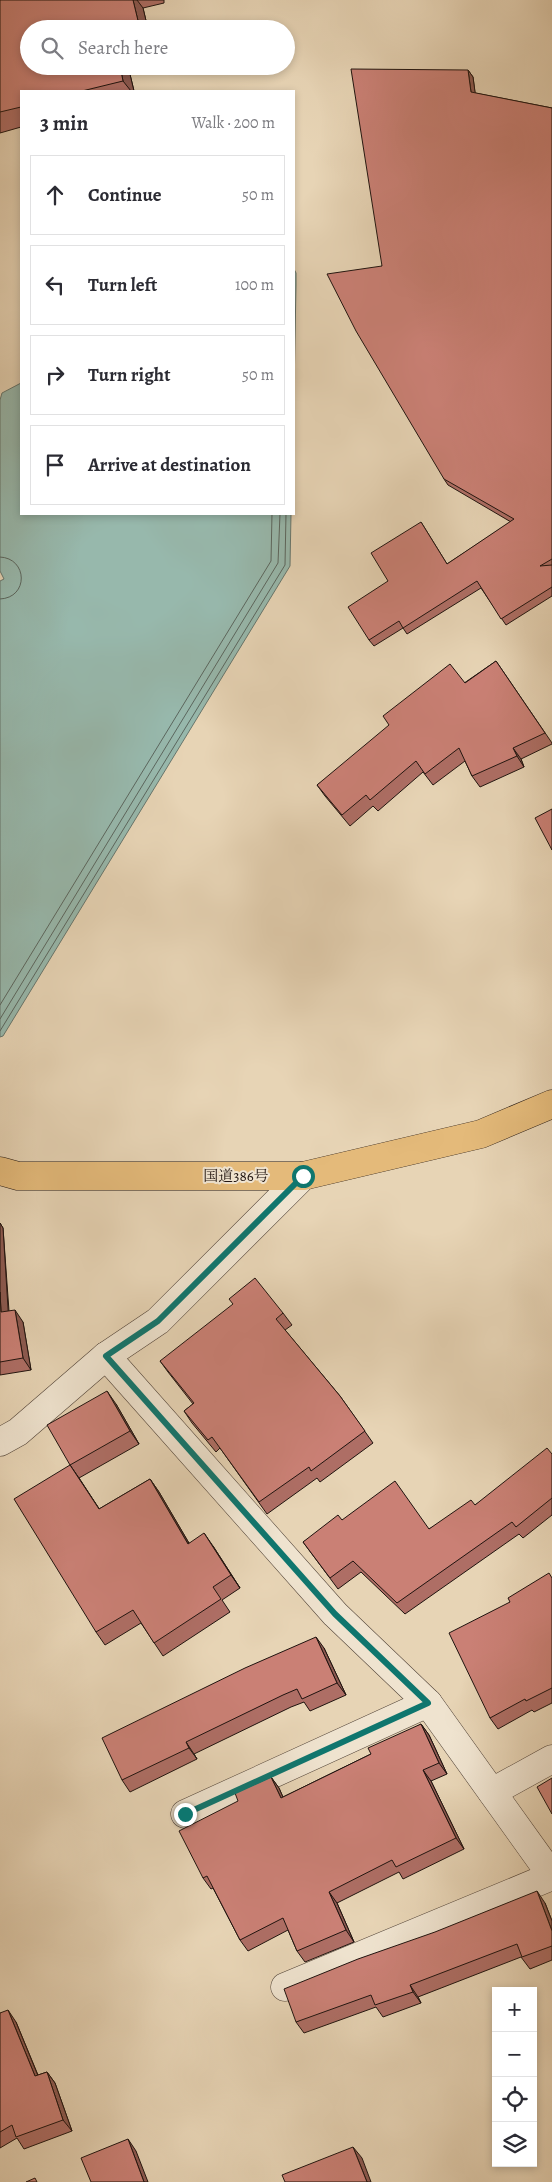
<!DOCTYPE html>
<html lang="en">
<head>
<meta charset="utf-8">
<style>
	:root { --surface:#fff; --page:#f2f2f3; --text:#2b2b33; --muted:#7c7c81; --line:#e1e1e2 }
	body { margin:0; font-family:Alegreya,"Noto Serif JP",serif; background:var(--page); color:var(--text) }
	.controls { position:absolute; right:15px; bottom:15px; display:grid; overflow:hidden; border-radius:0px; box-shadow:0 2px 8px #0003 }
	.controls button { width:45px; height:45px; display:grid; place-items:center; padding:0; border:0; border-bottom:1px solid var(--line); background:var(--surface); color:var(--text); font:25px sans-serif }
	.stop { position:absolute; width:15px; height:15px; margin:-11px; border:4px solid #0f766e; border-radius:50%; background:#fff }
	.stop.end { background:#0f766e; border-color:#fff; box-shadow:0 1px 5px #0008 }
	.list { margin:0; padding:0; list-style:none }
	h2 { display:flex; justify-content:space-between; align-items:center; height:65px; margin:0; padding:0 20px; font-size:21px }
	h2 small { font-size:16px; font-weight:400; color:var(--muted) }
	.list li { display:grid; grid-template-columns:32px 1fr auto; gap:15px; align-items:center; box-sizing:border-box; height:80px; margin:0 10px 10px; padding:0 10px; border:1px solid var(--line); border-radius:0px }
	.list b { display:block; font-size:19px; white-space:nowrap }
	.list em { font-size:16px; font-style:normal; color:var(--muted) }
	.icon { flex:none; width:28px; height:28px; fill:none; stroke:currentColor; stroke-width:2; stroke-linecap:round; stroke-linejoin:round }
	.map { position:relative; flex:none; width:552px; height:2182px; overflow:hidden }
	.search { position:absolute; background:var(--surface); box-shadow:0 2px 8px #0003; left:20px; top:20px; width:275px; height:55px; display:flex; align-items:center; gap:12px; box-sizing:border-box; padding:0 18px; border-radius:28px; color:var(--muted); font-size:19px }
	.panel { position:absolute; background:var(--surface); box-shadow:0 2px 8px #0003; left:20px; top:90px; width:275px; height:425px; border-radius:0px }
	.map>svg:first-child { display:block }
	.water { fill:#97b8ac; stroke:#67766d }
	.lines { fill:none; stroke-linecap:round; stroke-linejoin:round }
	.shore { stroke:#5b665e; stroke-width:1 }
	.minor-casing { stroke:#514338; stroke-width:29 }
	.highway-casing { stroke:#1f130f; stroke-width:29 }
	.minor { stroke:#efe3cf; stroke-width:28 }
	.highway { stroke:#e4ba7a; stroke-width:28 }
	.wall { fill:#ae6e65; stroke:#1f130f }
	.shaded-wall { fill:#8d5a52; stroke:#1f130f }
	.building { fill:#ca8075; stroke:#1f130f }
	.route { stroke:#0f766e; stroke-width:6 }
	.labels { text-anchor:middle; dominant-baseline:central; stroke-width:4; stroke-linejoin:round; paint-order:stroke }
	.street-label { font-size:15px; fill:#1f130f; stroke:#efe3cf }
</style>
</head>
<body>
<div class="map">
<svg width="552" height="2182" viewBox="0 0 552 2182">
	<rect width="100%" height="100%" fill="#e7d4b5"/>
	<filter id="stains"><feTurbulence type="fractalNoise" baseFrequency=".004" numOctaves="4"/><feColorMatrix values="0 0 0 0 .2 0 0 0 0 .09 0 0 0 0 .02 0 0 0 .5 -.17"/></filter>
	<radialGradient id="worn" r=".72"><stop offset=".6" stop-color="#630" stop-opacity="0"/><stop offset="1" stop-color="#630" stop-opacity=".3"/></radialGradient>
	<g class="water">
		<path d="M294,269L296,273V285L294,391Z"/>
		<path d="M21,383V514H291L290,566L3,1036L0,1037V581L4,579L0,571V400L2,393Z"/>
	</g>
	<g class="lines">
		<g class="shore">
			<path d="M0,557C28,558 29,598 0,599"/>
			<path d="M0,1005L271,561L272,514"/>
			<path d="M0,1019L278,563L280,514"/>
			<path d="M0,1031L285,565L286,514"/>
		</g>
		<defs>
			<g id="minor">
				<path d="M106,1356L335,1614L428,1703L552,1876"/>
				<path d="M0,1442L18,1432L106,1356L158,1321L303,1176"/>
				<path d="M492,1792L552,1759"/>
				<path d="M185,1814L428,1703"/>
				<path d="M285,1987L552,1876"/>
			</g>
			<path id="highway" d="M0,1171L18,1176H303L481,1134L552,1104"/>
		</defs>
		<use href="#minor" class="minor-casing"/>
		<use href="#highway" class="highway-casing"/>
		<use href="#minor" class="minor"/>
		<use href="#highway" class="highway"/>
	</g>
	<g class="wall">
		<path d="M0,0H164V3L143,8L148,29H29L128,66L134,91H21V127L0,133Z"/>
		<path d="M468,70L473,77L475,93L552,108V596L506,625L481,588L407,634L403,628L374,646L369,640L388,581L421,522L447,564L511,522L448,485L444,479L382,266Z"/>
		<path d="M496,661L552,743V744L521,759L524,767L480,787L472,776L465,761L433,785L423,772L378,811L373,806L350,826L325,796L317,785Z"/>
		<path d="M0,1223L3,1228L9,1311L23,1322L31,1370L0,1375Z"/>
		<path d="M283,1313L292,1325L285,1330L340,1396L373,1443L320,1482L317,1478L267,1514L220,1448L216,1452L192,1423L184,1411L193,1404L168,1372L160,1361Z"/>
		<path d="M116,1404L139,1444L79,1478L99,1509L150,1479L159,1492L189,1543L213,1546L240,1588L222,1600L230,1612L163,1656L141,1623L105,1645L96,1632L70,1465Z"/>
		<path d="M552,1454V1515L523,1538L519,1534L405,1614L361,1572L338,1589L303,1542L342,1520L429,1529L475,1505Z"/>
		<path d="M552,1578V1703L534,1712L532,1710L498,1729L490,1718L510,1602Z"/>
		<path d="M324,1648L346,1695L310,1711L304,1702L291,1707L194,1754L197,1759L130,1792L122,1780Z"/>
		<path d="M421,1724L429,1735L447,1774L431,1781L464,1849L403,1879L399,1872L337,1903L354,1942L305,1962L297,1951L288,1930L248,1951L240,1940L213,1888L211,1889L203,1878L238,1801L271,1777L279,1788L283,1797L371,1754Z"/>
		<path d="M545,1903L552,1921V1960L530,1969L521,1957L418,1997L421,2003L383,2017L376,2007L304,2033L296,2022Z"/>
		<path d="M0,2013L16,2022L38,2075L47,2072L55,2083L72,2131L24,2149L17,2138L0,2148Z"/>
	</g>
	<g class="shaded-wall">
		<path d="M133,0H137L143,8L148,29H140Z"/>
		<path d="M120,66H128L134,91H131L123,81Z"/>
		<path d="M468,70L473,77L476,99L471,92Z"/>
		<path d="M513,748L521,759L524,767L517,756Z"/>
		<path d="M0,1223L3,1228L9,1324L1,1312L0,1292Z"/>
		<path d="M15,1310L23,1322L31,1370L23,1358Z"/>
		<path d="M107,1391L116,1404L139,1444L130,1431Z"/>
		<path d="M70,1465L79,1478L108,1522L99,1509Z"/>
		<path d="M150,1479L159,1492L197,1557L188,1544Z"/>
		<path d="M204,1533L213,1546L240,1588L231,1575Z"/>
		<path d="M316,1637L324,1648L346,1695L337,1683Z"/>
		<path d="M421,1724L429,1735L447,1774L439,1763Z"/>
		<path d="M186,1742L194,1754L197,1759L189,1748Z"/>
		<path d="M423,1770L431,1781L464,1849L456,1838Z"/>
		<path d="M271,1777L279,1788L288,1809L281,1798Z"/>
		<path d="M537,1891L545,1903L552,1921V1931Z"/>
		<path d="M329,1892L337,1903L354,1942L346,1930Z"/>
		<path d="M410,1985L418,1997L421,2003L413,1992Z"/>
		<path d="M8,2010L16,2022L43,2088L35,2076Z"/>
		<path d="M47,2072L55,2083L72,2131L63,2120Z"/>
		<path d="M128,2139L136,2151L148,2182H144Z"/>
		<path d="M353,2147L362,2158L371,2182H367Z"/>
	</g>
	<g class="building">
		<path d="M0,0H133L140,29H29V66H120L123,81L82,91H21V107L0,112Z"/>
		<path d="M351,69L468,70L471,92L552,108V559L540,566L552,565V587L501,619L477,581L403,628L399,621L369,640L348,607L388,581L371,553L421,522L447,564L514,519L444,479L356,331L327,274L382,266Z"/>
		<path d="M496,661L545,733L513,748L517,756L472,776L459,748L425,774L416,761L370,800L366,795L342,815L317,785L389,725L383,716L450,664L465,683Z"/>
		<path d="M552,809V850L535,818Z"/>
		<path d="M255,1278L283,1313L276,1319L340,1396L365,1431L311,1471L309,1467L259,1502L212,1437L208,1440L184,1411L194,1403L160,1361L233,1304L229,1299Z"/>
		<path d="M0,1292L1,1312L15,1310L23,1358L0,1362Z"/>
		<path d="M107,1391L130,1431L70,1465L99,1509L150,1479L188,1544L204,1533L231,1575L213,1587L221,1599L154,1643L133,1610L96,1632L14,1499L70,1465L47,1425Z"/>
		<path d="M547,1448L552,1454V1498L516,1527L512,1522L397,1603L353,1561L330,1578L303,1542L338,1515L342,1520L395,1481L429,1529L471,1500L475,1505Z"/>
		<path d="M549,1573L552,1578V1688L526,1701L525,1699L490,1718L449,1633L510,1602L508,1598Z"/>
		<path d="M316,1637L337,1683L302,1699L297,1689L283,1695L186,1742L189,1748L122,1780L102,1738L245,1668Z"/>
		<path d="M421,1724L439,1763L423,1770L456,1838L396,1867L392,1860L329,1892L346,1930L297,1951L283,1918L240,1940L207,1876L203,1878L179,1831L238,1801L235,1793L271,1777L281,1798L371,1754L368,1748Z"/>
		<path d="M552,1778V1814L537,1787Z"/>
		<path d="M537,1891L552,1931V1946L522,1957L517,1944L410,1985L413,1992L375,2005L371,1995L296,2022L284,1989L358,1959L435,1932Z"/>
		<path d="M8,2010L35,2076L47,2072L63,2120L16,2137L12,2125L0,2132V2013Z"/>
		<path d="M128,2139L144,2182H91L81,2158Z"/>
		<path d="M353,2147L367,2182H285L282,2175Z"/>
		<path d="M35,2178L37,2182H26Z"/>
	</g>
	<g class="lines">
		<path class="route" d="M185,1814L428,1703L335,1614L106,1356L158,1321L303,1176"/>
	</g>
	<g class="labels">
		<g class="street-label">
			<text x="236" y="1176">国道386号</text>
		</g>
	</g>
	<rect width="100%" height="100%" filter="url(#stains)"/>
	<rect width="100%" height="100%" fill="url(#worn)"/>
</svg>
<div class="controls">
<button>+</button>
<button>−</button>
<button><svg class="icon" aria-label="locate" viewBox="0 0 24 24"><circle cx="12" cy="12" r="6"/><path d="M12 2v4M12 18v4M2 12h4M18 12h4"/></svg></button>
<button><svg class="icon" aria-label="layers" viewBox="0 0 24 24"><path d="M12 4l9 5-9 5-9-5zM3 14l9 5 9-5"/></svg></button>
</div>
<div class="stop" style="left:303px;top:1176px"></div>
<div class="stop end" style="left:185px;top:1814px"></div>
<div class="search"><svg class="icon" aria-label="search" viewBox="0 0 24 24"><circle cx="10" cy="10" r="6"/><path d="M15 15l6 6"/></svg>Search here</div>
<section class="panel">
<h2>3 min<small>Walk · 200 m</small></h2>
<ul class="list">
<li><svg class="icon" aria-label="ahead" viewBox="0 0 24 24"><path d="M12 20V5M6 11l6-6 6 6"/></svg><div><b>Continue</b></div><em>50 m</em></li>
<li><svg class="icon" aria-label="left" viewBox="0 0 24 24"><path d="M17 20v-9H6M10 6l-5 5 5 5"/></svg><div><b>Turn left</b></div><em>100 m</em></li>
<li><svg class="icon" aria-label="right" viewBox="0 0 24 24"><path d="M7 20v-9h11M14 6l5 5-5 5"/></svg><div><b>Turn right</b></div><em>50 m</em></li>
<li><svg class="icon" aria-label="arrive" viewBox="0 0 24 24"><path d="M6 21V4h12l-3 4 3 4H6"/></svg><div><b>Arrive at destination</b></div></li>
</ul>
</section>
</div>
</body>
</html>
